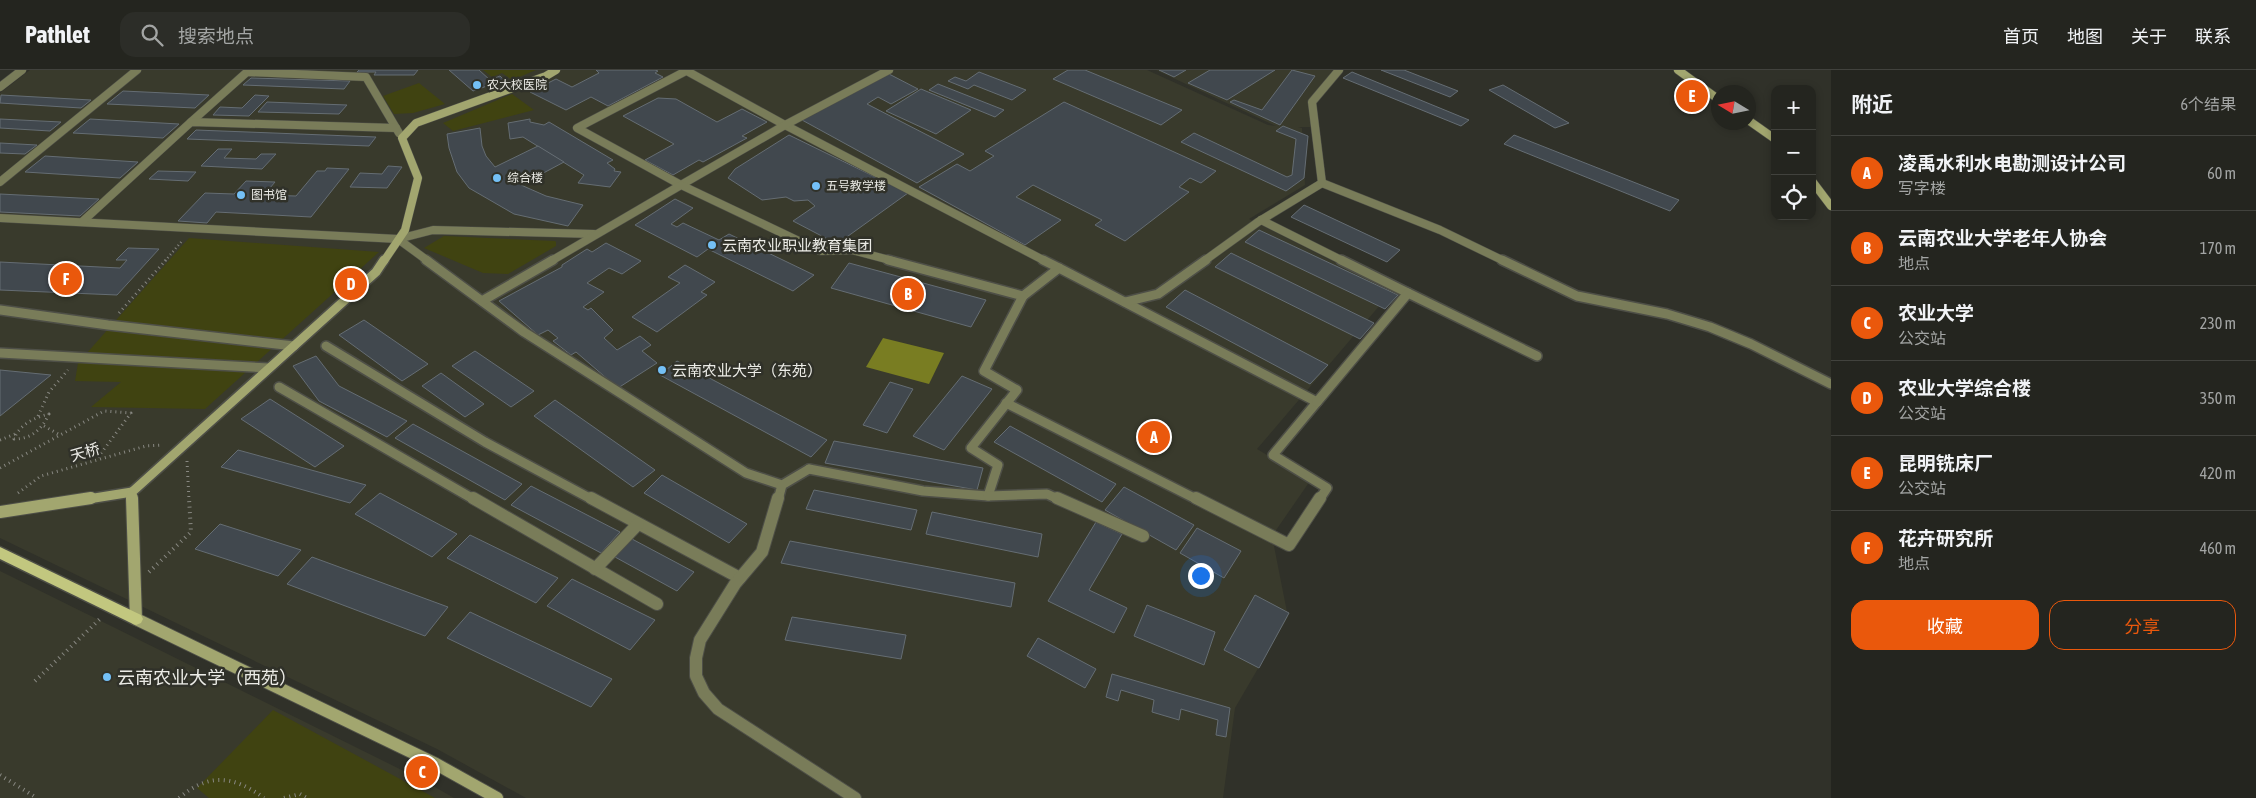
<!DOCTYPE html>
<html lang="zh">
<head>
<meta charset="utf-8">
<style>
	:root { --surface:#24251f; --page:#2c2d28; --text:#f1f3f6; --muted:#a3a5a4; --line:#41423d; --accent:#ea580c }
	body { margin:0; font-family:"Asap Condensed","Noto Sans SC",sans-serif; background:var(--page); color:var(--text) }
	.controls { position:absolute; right:15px; top:15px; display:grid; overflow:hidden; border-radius:10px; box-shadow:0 2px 8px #0003 }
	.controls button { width:45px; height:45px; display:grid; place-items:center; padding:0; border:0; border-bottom:1px solid var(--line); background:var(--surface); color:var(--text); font:25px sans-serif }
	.compass { position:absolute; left:1711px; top:15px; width:45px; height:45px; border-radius:50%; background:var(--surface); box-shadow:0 2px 8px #0003; rotate:280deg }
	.you { position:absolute; left:1200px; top:505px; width:18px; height:18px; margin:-12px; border:4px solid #fff; border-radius:50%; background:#1a73e8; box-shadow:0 0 0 8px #1a73e833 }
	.badge { display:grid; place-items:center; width:32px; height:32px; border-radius:50%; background:var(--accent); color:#fff; font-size:16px; font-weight:700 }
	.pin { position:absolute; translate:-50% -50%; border:2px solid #fff; box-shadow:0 1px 5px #0006 }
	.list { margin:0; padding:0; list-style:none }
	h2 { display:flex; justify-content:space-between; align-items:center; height:65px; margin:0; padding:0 20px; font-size:21px }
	h2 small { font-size:16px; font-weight:400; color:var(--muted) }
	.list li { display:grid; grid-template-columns:32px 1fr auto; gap:15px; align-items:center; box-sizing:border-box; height:75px; padding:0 20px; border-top:1px solid var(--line) }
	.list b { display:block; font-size:19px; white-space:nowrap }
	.list p { margin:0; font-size:16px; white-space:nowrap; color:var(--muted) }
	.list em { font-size:16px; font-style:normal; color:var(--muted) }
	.actions { display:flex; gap:10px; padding:15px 20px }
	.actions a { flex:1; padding:11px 0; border:1px solid var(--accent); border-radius:15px; text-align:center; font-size:18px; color:var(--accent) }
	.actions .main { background:var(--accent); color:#fff }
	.icon { flex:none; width:28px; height:28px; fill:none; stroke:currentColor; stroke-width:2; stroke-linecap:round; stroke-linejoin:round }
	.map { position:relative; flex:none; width:1831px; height:728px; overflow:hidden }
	header { display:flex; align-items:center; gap:30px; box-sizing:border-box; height:70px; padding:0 25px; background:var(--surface); border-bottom:1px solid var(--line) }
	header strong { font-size:24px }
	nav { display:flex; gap:28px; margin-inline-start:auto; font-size:18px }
	.search { width:350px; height:45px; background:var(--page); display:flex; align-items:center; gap:12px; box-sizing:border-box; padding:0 18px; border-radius:15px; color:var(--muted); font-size:19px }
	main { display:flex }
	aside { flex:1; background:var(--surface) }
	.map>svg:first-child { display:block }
	.built { fill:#393a2c }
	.green { fill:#404311 }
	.water { fill:#797d22 }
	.building { fill:#41484e; stroke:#656d73 }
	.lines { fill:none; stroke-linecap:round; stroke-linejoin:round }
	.lane-far2-casing { stroke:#4e4f47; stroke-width:9 }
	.lane-far1-casing { stroke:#4e4f47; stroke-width:12 }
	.lane-casing { stroke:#4e4f47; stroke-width:14 }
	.street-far2-casing { stroke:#4e4f47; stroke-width:9 }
	.street-far1-casing { stroke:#4e4f47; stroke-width:12 }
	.street-casing { stroke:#4e4f47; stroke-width:14 }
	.secondary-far2-casing { stroke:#4e4f47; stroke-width:9 }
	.secondary-far1-casing { stroke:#4e4f47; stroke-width:12 }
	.secondary-casing { stroke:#4e4f47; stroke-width:14 }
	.primary-casing { stroke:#4e4f47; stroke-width:3 }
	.path-far2 { stroke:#888882; stroke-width:2.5; stroke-dasharray:1 3; stroke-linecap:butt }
	.path-far1 { stroke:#888882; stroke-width:3; stroke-dasharray:1 4; stroke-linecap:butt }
	.path { stroke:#888882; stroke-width:4; stroke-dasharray:1 4.5; stroke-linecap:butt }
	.lane-far2 { stroke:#797c59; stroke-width:8 }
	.lane-far1 { stroke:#797c59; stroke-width:9 }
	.lane { stroke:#797c59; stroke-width:12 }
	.street-far2 { stroke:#797c59; stroke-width:8 }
	.street-far1 { stroke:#797c59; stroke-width:9 }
	.street { stroke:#797c59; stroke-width:12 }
	.secondary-far2 { stroke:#a2a66f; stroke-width:8 }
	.secondary-far1 { stroke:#a2a66f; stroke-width:9 }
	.secondary { stroke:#a2a66f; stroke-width:12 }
	.primary { fill:#c2c77f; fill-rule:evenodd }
	.poi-dot { fill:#74c0f6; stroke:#303129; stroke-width:2 }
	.labels { text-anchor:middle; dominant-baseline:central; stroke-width:5; stroke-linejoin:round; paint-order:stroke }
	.far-poi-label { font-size:12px; fill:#ebebe6; stroke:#303129; text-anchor:start }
	.poi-label { font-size:15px; fill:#ebebe6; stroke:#303129; text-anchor:start }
	.street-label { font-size:15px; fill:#ebebe6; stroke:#303129 }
	.near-poi-label { font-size:18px; fill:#ebebe6; stroke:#303129; text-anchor:start }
</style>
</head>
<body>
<header>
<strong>Pathlet</strong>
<div class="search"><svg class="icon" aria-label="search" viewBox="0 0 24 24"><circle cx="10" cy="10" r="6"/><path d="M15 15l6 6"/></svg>搜索地点</div>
<nav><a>首页</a><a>地图</a><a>关于</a><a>联系</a></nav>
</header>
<main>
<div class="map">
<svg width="1831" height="728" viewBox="0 0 1831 728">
	<rect width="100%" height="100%" fill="#303129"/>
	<g class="built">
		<path d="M30,0H1147L1268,55L1276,56L1156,0H1339L1312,32L1314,57H1298L1302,58L1305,115L1249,149L1392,221L1257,379L1310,411L1272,466L1288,547L1235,638L1223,728H526L437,679L0,468V23Z"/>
		<path d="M0,501L428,713L454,728H0Z"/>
	</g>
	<g class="green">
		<path d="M483,0H536L512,10L502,3L492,7Z"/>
		<path d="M419,13L445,34L413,43L394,44L383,26Z"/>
		<path d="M512,24L534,40L453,61L443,53Z"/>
		<path d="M444,166L555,171L556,172V176L508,204L483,203L424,178Z"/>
		<path d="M189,168L379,182L205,339L91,337L121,312L75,311L78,293Z"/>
		<path d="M273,640L435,728H209L197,718Z"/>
	</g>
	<path class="water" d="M883,268L944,283L929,314L866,297Z"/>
	<g class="building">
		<path d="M359,0H418L414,5H374L376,2H357Z"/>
		<path d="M449,0H479L490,10L500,6L504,10L473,21Z"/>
		<path d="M596,0H655L658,1L655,3L663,7L608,36L591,27L566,40L530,22L556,9L572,17L599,3Z"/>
		<path d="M1068,0H1085L1182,40L1161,55L1053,9Z"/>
		<path d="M1159,0H1186L1174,7Z"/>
		<path d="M1210,0H1275L1227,30L1188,13Z"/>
		<path d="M1292,0L1315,6L1280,55L1230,32L1234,30L1262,40Z"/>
		<path d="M1381,0H1404L1458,21L1450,27Z"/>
		<path d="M979,2L1026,20L1012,30L974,15L968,19L948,11L955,7L966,11Z"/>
		<path d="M1352,2L1469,50L1461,56L1343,8Z"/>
		<path d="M889,4L918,19L891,34L878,27L867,34L964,84L917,113L802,50Z"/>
		<path d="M251,8L350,11L344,19L243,15Z"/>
		<path d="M938,14L1004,40L995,47L929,20Z"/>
		<path d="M1503,15L1569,53L1555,58L1489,20Z"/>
		<path d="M921,19L971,40L936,64L886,41Z"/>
		<path d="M123,21L209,25L195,38L107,34Z"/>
		<path d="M1,25L91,30L81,38L0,33Z"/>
		<path d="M255,25L269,26L249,46L213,45L220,37L242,38Z"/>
		<path d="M658,28L676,29L717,52L742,39L767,52L742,66L747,68L703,92L699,90L673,105L645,90L674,74L623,46Z"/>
		<path d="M267,32L347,35L339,44L258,42Z"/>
		<path d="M1064,32L1216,101L1201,113L1190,108L1179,117L1189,122L1125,171L1095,155L1102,150L1033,115L1016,127L1061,150L1025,175L919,117L957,94L970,101L994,86L985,81Z"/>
		<path d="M0,49L61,52L50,61L0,58Z"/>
		<path d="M90,49L179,54L163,68L73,63Z"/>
		<path d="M530,49V52L544,55L549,52L613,90L607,93L615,99L614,101L621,102L610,117L578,113L584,105L523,67L510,69L508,53Z"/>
		<path d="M1283,56L1308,66L1304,108L1286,121L1181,72L1194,63L1287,107L1292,105L1296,69L1276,61Z"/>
		<path d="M480,58L482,76L486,86L495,97L538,76L564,92L521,115L546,126L583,135L568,156L514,144L469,118L457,102L449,78L447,64Z"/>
		<path d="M196,60L376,67L369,76L187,69Z"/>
		<path d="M789,65L908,123L837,174L793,151L815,136L808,130L794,131L786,127L762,130L728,108L735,99Z"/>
		<path d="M1514,65L1679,130L1670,141L1504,74Z"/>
		<path d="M0,73L37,75L25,84L0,83Z"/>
		<path d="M218,79H232L224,88L256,89L261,84H276L262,99L201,96Z"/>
		<path d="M45,86L138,92L120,108L25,102Z"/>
		<path d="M388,96L402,97L387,118L350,117L360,103L382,104Z"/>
		<path d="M327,98L349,99L311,147L216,142L207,153L178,151L205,123L234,124L246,111L275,112L264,125L296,126L317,101H325Z"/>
		<path d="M158,101L196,102L188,111L149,109Z"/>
		<path d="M0,124L99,129L80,146L0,142Z"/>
		<path d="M675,129L693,138L671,154L677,157L683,153L719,170L729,164L814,205L793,221L708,179L697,187L635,155Z"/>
		<path d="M1304,135L1400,180L1387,192L1291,147Z"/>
		<path d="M1259,160L1398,225L1385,239L1245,172Z"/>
		<path d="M606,173L641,191L622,204L609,198L587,213L604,222L583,237L588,240L591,238L613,260L604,268L617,280L640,266L651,275L642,281L657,293L618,318L576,282L571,285L553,271L558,268L548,260L538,265L499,231L562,197V195L587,179L592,182Z"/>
		<path d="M128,178L159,179L117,225L0,220V192L120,198L127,190H116Z"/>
		<path d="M1231,183L1374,253L1360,269L1215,197Z"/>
		<path d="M849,193L986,230L971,257L831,218Z"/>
		<path d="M685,195L715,212L701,222L707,225L657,262L632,247L680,213L668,207Z"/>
		<path d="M1185,220L1328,295L1310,314L1166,237Z"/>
		<path d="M364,250L428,294L402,311L339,265Z"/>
		<path d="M475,281L534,321L511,337L452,296Z"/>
		<path d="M316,286L339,316L407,351L387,367L319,331L293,296Z"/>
		<path d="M677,291L827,370L811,387L660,305Z"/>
		<path d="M0,300L51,305L0,346Z"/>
		<path d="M441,303L484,334L465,347L422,316Z"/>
		<path d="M962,306L992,319L944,380L913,366Z"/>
		<path d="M890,312L913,319L887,363L863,355Z"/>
		<path d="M270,329L344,376L315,397L241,349Z"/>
		<path d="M555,330L655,400L633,417L534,346Z"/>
		<path d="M413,354L522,414L505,430L395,368Z"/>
		<path d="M1010,356L1116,414L1102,432L994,372Z"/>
		<path d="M834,371L983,398L977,420L825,393Z"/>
		<path d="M238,380L366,415L350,433L221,397Z"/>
		<path d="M662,405L747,454L729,473L644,423Z"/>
		<path d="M531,416L620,462L601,483L511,435Z"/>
		<path d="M1124,417L1194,455L1176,480L1105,440Z"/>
		<path d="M814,420L917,440L911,460L806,439Z"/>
		<path d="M380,423L457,464L432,487L355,444Z"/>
		<path d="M932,442L1042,464L1038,487L926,464Z"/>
		<path d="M1096,452L1122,464L1089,520L1127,538L1114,563L1048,531Z"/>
		<path d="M220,454L301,480L278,506L195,479Z"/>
		<path d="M1197,458L1241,481L1224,508L1180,483Z"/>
		<path d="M470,465L558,508L536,533L447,488Z"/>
		<path d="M632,469L694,502L677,521L615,487Z"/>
		<path d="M790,471L1015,513L1011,537L781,493Z"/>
		<path d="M312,487L448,537L425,566L287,514Z"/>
		<path d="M572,509L655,550L630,580L547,536Z"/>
		<path d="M1255,525L1289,543L1259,598L1224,580Z"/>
		<path d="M1147,535L1215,562L1204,595L1134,566Z"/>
		<path d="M470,542L612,609L591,637L447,568Z"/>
		<path d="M792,547L906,565L901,589L785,570Z"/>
		<path d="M1038,568L1096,599L1085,618L1027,586Z"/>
		<path d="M1112,604L1230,638L1226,667L1216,665L1218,650L1181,639L1179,650L1152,642L1154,630L1121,620L1118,631L1106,627Z"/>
	</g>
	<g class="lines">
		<defs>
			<g id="lane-far2">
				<path d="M685,0L785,55L1045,191"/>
				<path d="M686,1L577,58L681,115L785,55L889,0"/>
				<path d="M0,17L22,0"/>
				<path d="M191,52L247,2L366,7L399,63"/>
				<path d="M0,112L137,0"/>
				<path d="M0,148L398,169L433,160L594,164"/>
				<path d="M1261,150L1343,191"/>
				<path d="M83,151L191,52L396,58"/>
				<path d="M398,169L428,191"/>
				<path d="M551,191L681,115L820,181L852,180L893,191"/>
				<path d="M1204,191L1258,152L1322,113L1312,32L1339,0"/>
			</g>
			<g id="lane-far1">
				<path d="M426,190L524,262L746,403L782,415"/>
				<path d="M1341,190L1408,223"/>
				<path d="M1059,198L1317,332L1273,385L1327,418L1319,430"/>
				<path d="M1023,226L1059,198L1043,190"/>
				<path d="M482,231L553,190"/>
				<path d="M1125,232L1158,224L1206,190"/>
				<path d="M0,240L108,255L294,276"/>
				<path d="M0,283L269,298"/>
				<path d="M1317,332L1408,223L1537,286"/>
				<path d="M1006,333L1198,430"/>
				<path d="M809,399L923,421L988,426L998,395L971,378L1017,320L984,301L1023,226L888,190"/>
				<path d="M988,426L1047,424L1060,430"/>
			</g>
			<g id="lane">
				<path d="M1057,428L1143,466"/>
				<path d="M1196,428L1289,475L1320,428"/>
			</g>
			<path id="street-far2" d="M1322,113L1440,160L1504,191"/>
			<g id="street-far1">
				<path d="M1502,190L1577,226L1667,244L1710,257L1751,274L1831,314"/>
				<path d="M326,276L485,372L593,430"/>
				<path d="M279,317L475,430"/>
				<path d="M778,430L782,415L809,399"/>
			</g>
			<g id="street">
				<path d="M473,428L657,534"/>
				<path d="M591,428L740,508"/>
				<path d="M778,428L762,482L735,514L700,570L696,588V606L704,623L718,639L855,728"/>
				<path d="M595,499L638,454"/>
			</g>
			<g id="secondary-far2">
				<path d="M1678,0L1718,29"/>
				<path d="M1748,50L1775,69"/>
				<path d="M1812,111L1831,136"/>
				<path d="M384,191L405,160L418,108L402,68L416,53L546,6L556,0"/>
			</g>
			<g id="secondary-far1">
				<path d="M82,430L132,422"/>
				<path d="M132,430V422L376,202L384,190"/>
			</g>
			<g id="secondary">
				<path d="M132,428L136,549L436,694L497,728"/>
				<path d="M0,442L91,428"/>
			</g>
			<path id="primary" d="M0,477L141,545L143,549L141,553L136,555L131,553L0,489Z"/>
		</defs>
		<use href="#lane-far2" class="lane-far2-casing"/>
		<use href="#lane-far1" class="lane-far1-casing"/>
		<use href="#lane" class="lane-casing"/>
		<use href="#street-far2" class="street-far2-casing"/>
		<use href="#street-far1" class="street-far1-casing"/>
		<use href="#street" class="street-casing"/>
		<use href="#secondary-far2" class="secondary-far2-casing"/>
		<use href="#secondary-far1" class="secondary-far1-casing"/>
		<use href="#secondary" class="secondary-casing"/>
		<use href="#primary" class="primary-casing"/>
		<path class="path-far2" d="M165,191L182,171"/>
		<g class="path-far1">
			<path d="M119,243L166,190"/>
			<path d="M49,344C42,359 32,369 14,369C19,355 35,347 49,344Z"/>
			<path d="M38,346L49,322L68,300"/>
			<path d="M44,356L60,365"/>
			<path d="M0,370L15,364"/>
			<path d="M187,391L189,430"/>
			<path d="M0,398L104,341L131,343L96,390"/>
			<path d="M18,423L41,406L146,376L162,375"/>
		</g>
		<g class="path">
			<path d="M149,502L191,462L189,428"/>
			<path d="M35,611L102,547"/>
			<path d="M0,705L37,728"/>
			<path d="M179,728C208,703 233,705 264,728"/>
			<path d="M284,728L300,724L307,728"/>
		</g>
		<use href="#lane-far2" class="lane-far2"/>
		<use href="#lane-far1" class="lane-far1"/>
		<use href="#lane" class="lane"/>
		<use href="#street-far2" class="street-far2"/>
		<use href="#street-far1" class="street-far1"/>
		<use href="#street" class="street"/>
		<use href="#secondary-far2" class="secondary-far2"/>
		<use href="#secondary-far1" class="secondary-far1"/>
		<use href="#secondary" class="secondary"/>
		<use href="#primary" class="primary"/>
	</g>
	<g class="poi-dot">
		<circle cx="477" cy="15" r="5"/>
		<circle cx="497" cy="108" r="5"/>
		<circle cx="816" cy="116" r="5"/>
		<circle cx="241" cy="125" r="5"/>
		<circle cx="712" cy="175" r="5"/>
		<circle cx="662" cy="300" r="5"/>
		<circle cx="107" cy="607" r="5"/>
	</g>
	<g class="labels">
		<g class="far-poi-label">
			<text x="487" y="15">农大校医院</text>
			<text x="507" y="108">综合楼</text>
			<text x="826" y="116">五号教学楼</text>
			<text x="251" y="125">图书馆</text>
		</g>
		<g class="poi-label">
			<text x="722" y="175">云南农业职业教育集团</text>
			<text x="672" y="300">云南农业大学（东苑）</text>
		</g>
		<g class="street-label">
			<text transform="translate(85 382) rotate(-16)">天桥</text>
		</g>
		<g class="near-poi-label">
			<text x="117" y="607">云南农业大学（西苑）</text>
		</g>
	</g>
</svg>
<div class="controls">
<button>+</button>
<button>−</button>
<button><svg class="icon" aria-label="locate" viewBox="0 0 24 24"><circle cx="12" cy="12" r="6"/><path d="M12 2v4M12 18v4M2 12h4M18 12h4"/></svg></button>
</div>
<svg class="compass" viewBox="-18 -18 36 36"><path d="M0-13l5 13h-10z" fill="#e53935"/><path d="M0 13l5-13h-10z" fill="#a3a5a4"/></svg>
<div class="you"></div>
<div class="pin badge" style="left:1154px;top:367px">A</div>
<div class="pin badge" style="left:908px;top:224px">B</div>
<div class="pin badge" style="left:422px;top:702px">C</div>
<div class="pin badge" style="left:351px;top:214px">D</div>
<div class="pin badge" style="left:1692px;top:26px">E</div>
<div class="pin badge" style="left:66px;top:209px">F</div>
</div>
<aside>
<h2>附近<small>6个结果</small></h2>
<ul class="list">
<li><span class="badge">A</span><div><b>凌禹水利水电勘测设计公司</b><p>写字楼</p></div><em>60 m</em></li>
<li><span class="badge">B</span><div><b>云南农业大学老年人协会</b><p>地点</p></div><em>170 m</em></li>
<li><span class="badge">C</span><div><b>农业大学</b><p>公交站</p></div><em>230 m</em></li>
<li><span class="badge">D</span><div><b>农业大学综合楼</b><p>公交站</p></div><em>350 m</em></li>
<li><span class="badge">E</span><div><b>昆明铣床厂</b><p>公交站</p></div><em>420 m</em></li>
<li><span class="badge">F</span><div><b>花卉研究所</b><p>地点</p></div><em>460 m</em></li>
</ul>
<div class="actions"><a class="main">收藏</a><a>分享</a></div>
</aside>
</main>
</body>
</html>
